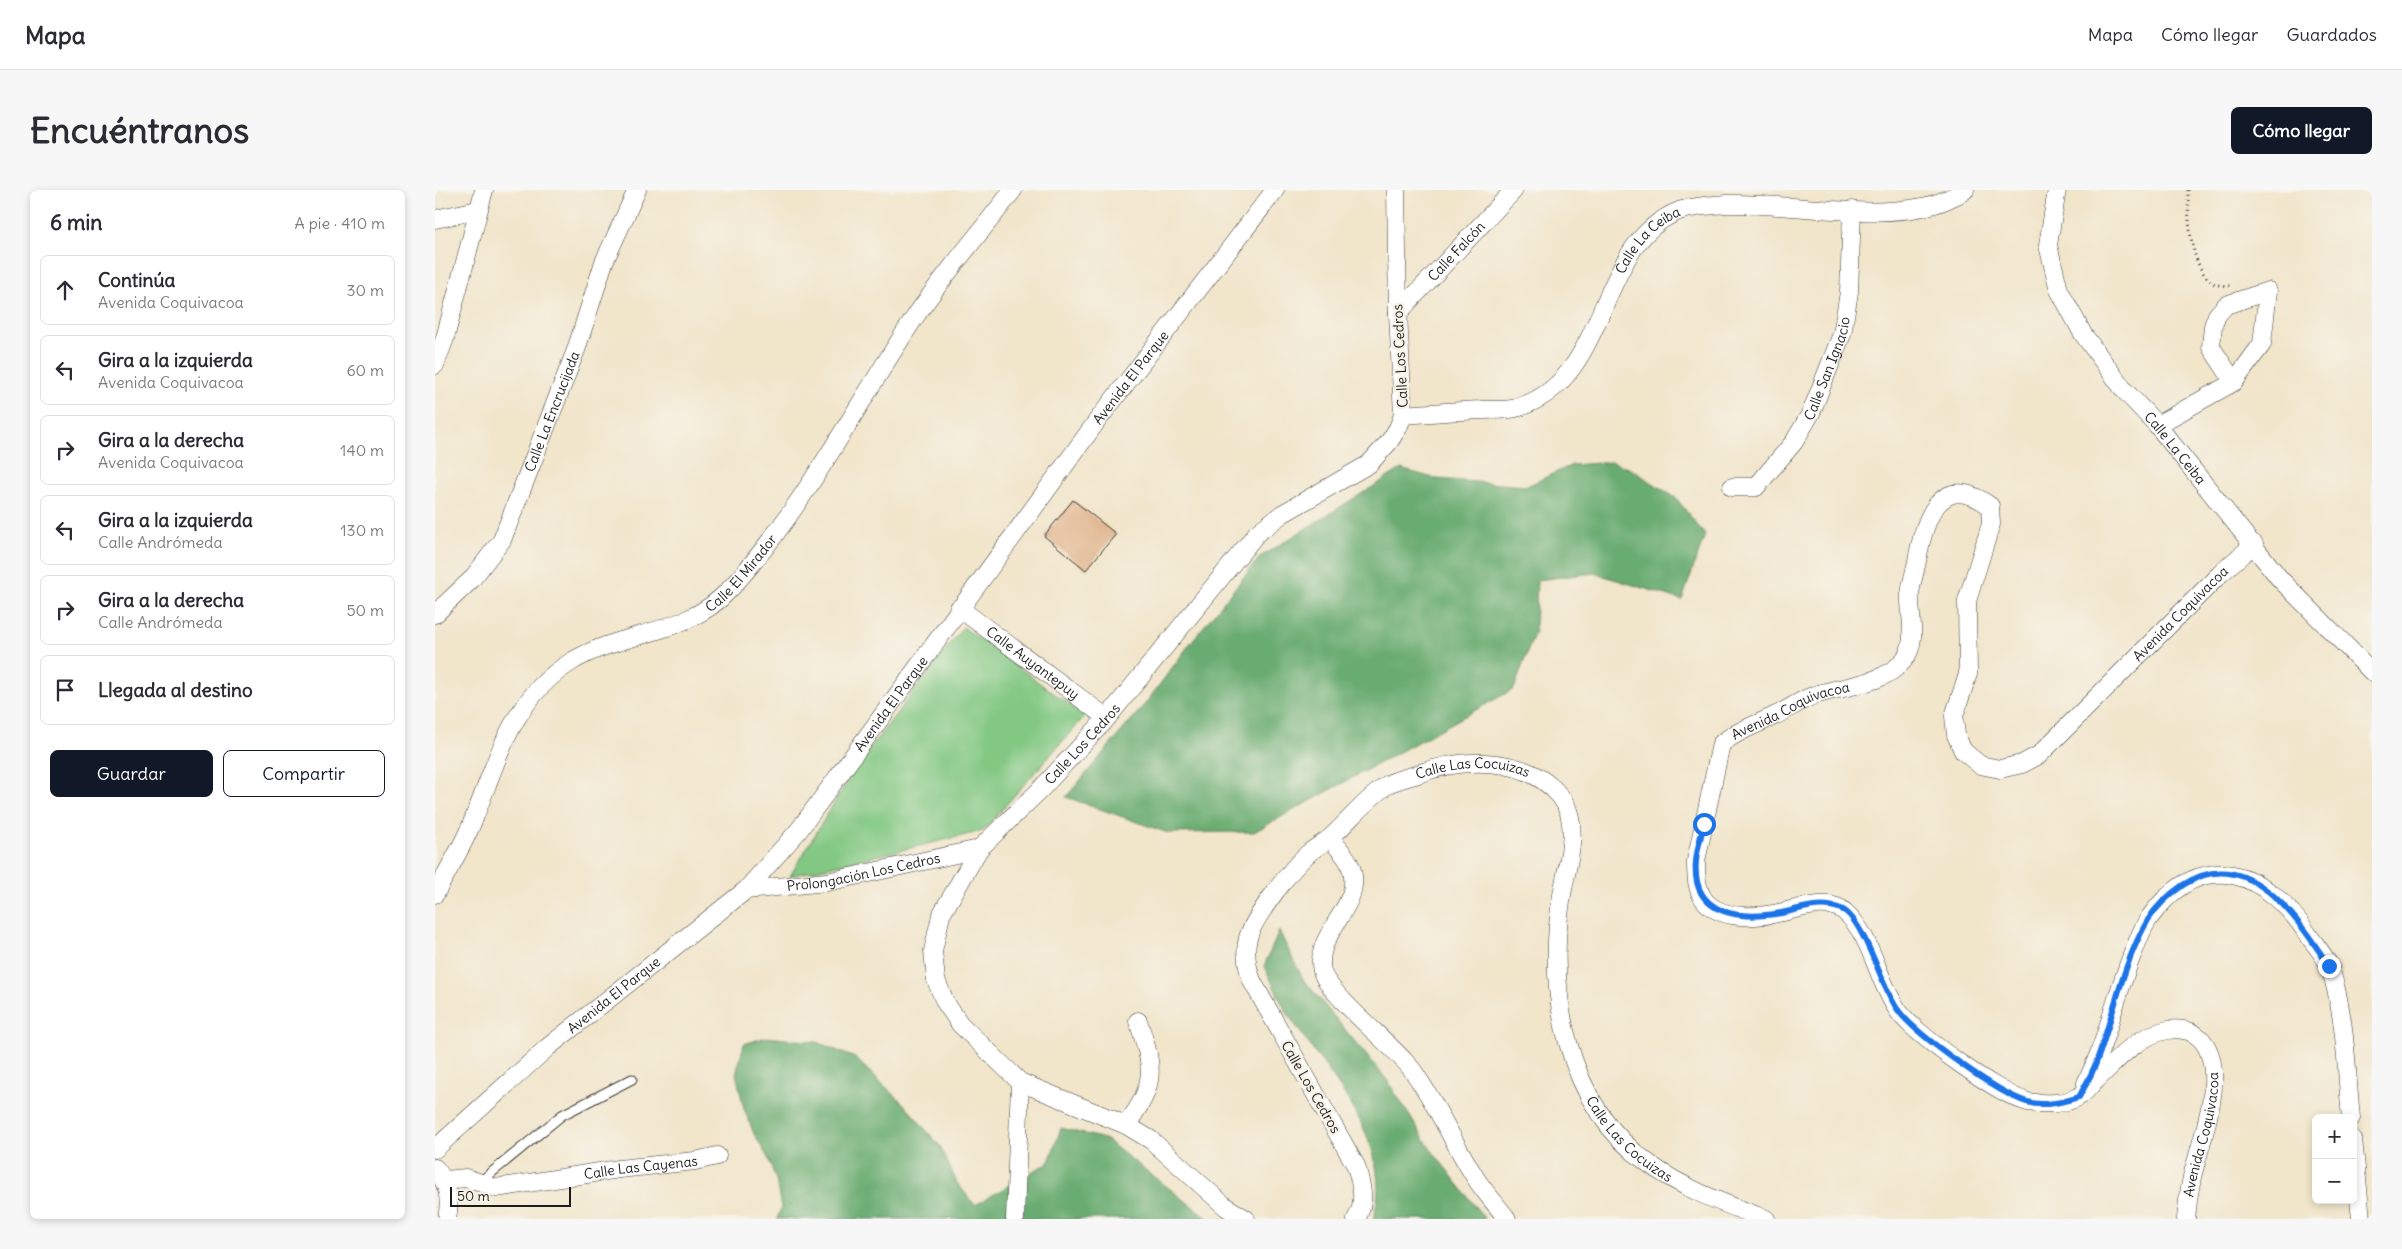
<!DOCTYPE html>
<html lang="es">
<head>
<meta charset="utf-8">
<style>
	:root { --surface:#fff; --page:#f7f7f7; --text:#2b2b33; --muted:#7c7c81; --line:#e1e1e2; --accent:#111827 }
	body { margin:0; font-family:Delius,sans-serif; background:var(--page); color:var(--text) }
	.controls { position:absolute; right:15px; bottom:15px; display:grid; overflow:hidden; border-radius:8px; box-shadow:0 2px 8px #0003 }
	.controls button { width:45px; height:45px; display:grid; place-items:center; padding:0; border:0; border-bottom:1px solid var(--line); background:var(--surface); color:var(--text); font:25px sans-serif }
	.scale { position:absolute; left:15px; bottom:12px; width:121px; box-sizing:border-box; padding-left:5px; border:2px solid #1c1c1c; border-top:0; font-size:14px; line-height:18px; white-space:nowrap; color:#1c1c1c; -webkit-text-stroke:4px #f7f3e8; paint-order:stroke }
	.stop { position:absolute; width:15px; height:15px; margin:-11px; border:4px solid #1a73e8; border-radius:50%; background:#fff }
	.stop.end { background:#1a73e8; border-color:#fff; box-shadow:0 1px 5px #0008 }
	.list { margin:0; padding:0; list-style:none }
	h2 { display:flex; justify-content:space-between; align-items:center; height:65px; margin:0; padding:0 20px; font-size:21px }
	h2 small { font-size:16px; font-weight:400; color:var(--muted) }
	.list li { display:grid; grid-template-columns:32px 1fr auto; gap:15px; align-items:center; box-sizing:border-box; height:70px; margin:0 10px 10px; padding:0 10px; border:1px solid var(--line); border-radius:8px }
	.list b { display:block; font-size:19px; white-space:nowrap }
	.list p { margin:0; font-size:16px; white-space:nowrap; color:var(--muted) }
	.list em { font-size:16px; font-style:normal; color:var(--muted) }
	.actions { display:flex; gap:10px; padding:15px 20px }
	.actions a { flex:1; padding:11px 0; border:1px solid var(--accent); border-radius:8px; text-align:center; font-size:18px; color:var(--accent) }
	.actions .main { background:var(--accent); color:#fff }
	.icon { flex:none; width:28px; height:28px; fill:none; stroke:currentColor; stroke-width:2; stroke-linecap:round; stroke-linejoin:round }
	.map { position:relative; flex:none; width:1937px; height:1029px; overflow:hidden; border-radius:8px }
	header { display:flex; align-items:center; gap:30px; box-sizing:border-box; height:70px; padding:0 25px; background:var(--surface); border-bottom:1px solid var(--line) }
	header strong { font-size:24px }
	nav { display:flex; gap:28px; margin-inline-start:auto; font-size:18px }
	.intro { display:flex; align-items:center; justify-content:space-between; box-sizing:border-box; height:120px; padding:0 30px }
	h1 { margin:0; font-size:35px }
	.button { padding:12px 22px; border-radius:8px; background:var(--accent); color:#fff; font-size:18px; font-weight:700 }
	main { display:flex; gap:30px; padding:0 30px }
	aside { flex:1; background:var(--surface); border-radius:8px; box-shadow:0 2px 8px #0003 }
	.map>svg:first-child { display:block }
	.green { fill:#82c883; stroke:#4f7250 }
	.forest { fill:#69ac71; stroke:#426446 }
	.building { fill:#e1b790 }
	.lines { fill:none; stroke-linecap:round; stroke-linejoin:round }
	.lane-casing { stroke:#3c3a36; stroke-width:11 }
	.street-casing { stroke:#3c3a36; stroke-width:19 }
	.path { stroke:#3c3a36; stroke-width:3; stroke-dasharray:1 4; stroke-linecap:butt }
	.lane { stroke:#fff; stroke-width:9 }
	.street { stroke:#fff; stroke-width:18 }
	.route { stroke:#1a73e8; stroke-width:6 }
	.labels { text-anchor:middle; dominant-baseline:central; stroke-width:5; stroke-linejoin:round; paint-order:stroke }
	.street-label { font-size:14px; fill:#1c1c1c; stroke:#f7f3e8 }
</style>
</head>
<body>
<header>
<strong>Mapa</strong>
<nav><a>Mapa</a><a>Cómo llegar</a><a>Guardados</a></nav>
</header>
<div class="intro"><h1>Encuéntranos</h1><a class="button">Cómo llegar</a></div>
<main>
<aside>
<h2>6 min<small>A pie · 410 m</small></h2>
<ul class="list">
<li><svg class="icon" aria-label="ahead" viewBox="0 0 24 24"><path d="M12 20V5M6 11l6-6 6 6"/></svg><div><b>Continúa</b><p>Avenida Coquivacoa</p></div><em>30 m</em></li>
<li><svg class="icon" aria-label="left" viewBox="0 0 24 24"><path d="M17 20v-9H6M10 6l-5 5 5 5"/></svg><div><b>Gira a la izquierda</b><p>Avenida Coquivacoa</p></div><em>60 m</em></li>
<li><svg class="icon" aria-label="right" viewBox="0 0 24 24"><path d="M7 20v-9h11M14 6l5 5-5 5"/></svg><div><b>Gira a la derecha</b><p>Avenida Coquivacoa</p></div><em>140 m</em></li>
<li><svg class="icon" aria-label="left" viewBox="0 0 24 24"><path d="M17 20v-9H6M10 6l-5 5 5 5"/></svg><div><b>Gira a la izquierda</b><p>Calle Andrómeda</p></div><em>130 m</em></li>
<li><svg class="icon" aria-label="right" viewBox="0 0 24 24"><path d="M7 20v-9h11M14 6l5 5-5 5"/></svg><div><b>Gira a la derecha</b><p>Calle Andrómeda</p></div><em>50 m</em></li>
<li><svg class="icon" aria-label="arrive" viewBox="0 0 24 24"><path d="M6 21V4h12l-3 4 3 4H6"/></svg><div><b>Llegada al destino</b></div></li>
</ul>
<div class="actions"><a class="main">Guardar</a><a>Compartir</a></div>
</aside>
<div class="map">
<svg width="1937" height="1029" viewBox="0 0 1937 1029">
	<rect width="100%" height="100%" fill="#f7f3e8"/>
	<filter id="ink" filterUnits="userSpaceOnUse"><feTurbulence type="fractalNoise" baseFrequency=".02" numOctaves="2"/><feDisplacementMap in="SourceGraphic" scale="10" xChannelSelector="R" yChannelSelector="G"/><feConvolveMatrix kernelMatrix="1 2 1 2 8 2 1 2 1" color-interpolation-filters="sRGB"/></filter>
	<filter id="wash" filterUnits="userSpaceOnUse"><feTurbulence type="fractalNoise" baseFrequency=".0096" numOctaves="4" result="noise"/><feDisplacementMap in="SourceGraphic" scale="20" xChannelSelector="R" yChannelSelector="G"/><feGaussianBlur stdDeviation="1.12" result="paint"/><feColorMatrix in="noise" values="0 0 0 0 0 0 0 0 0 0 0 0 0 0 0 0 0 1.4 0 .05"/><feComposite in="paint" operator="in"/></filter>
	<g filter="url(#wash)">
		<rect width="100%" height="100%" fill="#f1e5ca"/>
		<path class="green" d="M528,437L650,526L548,641L355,686L422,575Z"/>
		<g class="forest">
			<path d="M1177,272L1196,279L1241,308L1270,345L1247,410L1159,383L1102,390L1100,441L1079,499L819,642L733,643L631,607L710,514L757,451L825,367L966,279L1002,289L1092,296L1137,275Z"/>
			<path d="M844,741L868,789L952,890L995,958L1050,1029H938C962,949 890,883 851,821C843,807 837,791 829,776Z"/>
			<path d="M331,847L382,852L420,868L467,912L505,956L522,993L540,1015L614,972L626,938L670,949L774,1029H342L346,1018L341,990L333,968L319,944L309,919L301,884L309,854Z"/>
		</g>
		<g id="blocks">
			<path class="building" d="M638,310L681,344L651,380L609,346Z"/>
		</g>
	</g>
	<g filter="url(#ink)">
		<use href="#blocks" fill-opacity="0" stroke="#3c3a36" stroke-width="1"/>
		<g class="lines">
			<defs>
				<path id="lane" d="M45,992L127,925L197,889"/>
				<g id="street">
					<path id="s1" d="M1622,0L1613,55L1624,100L1648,144L1689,200L1722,235L1845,389L1937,482"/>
					<path d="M0,29L43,20"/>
					<path id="s2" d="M963,123L1079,0"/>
					<path d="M0,175L10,148L49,0"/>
					<path id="s3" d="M968,225C994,223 1020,221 1047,220C1057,219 1071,221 1081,218C1177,191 1158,55 1244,21C1258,16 1277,15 1292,14C1357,12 1456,35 1513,9C1519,6 1525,4 1530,0"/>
					<path d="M1722,235L1799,192L1827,154L1833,101L1791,115L1782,125L1778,136L1776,157L1799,192"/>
					<path id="s4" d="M1297,297H1321L1359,252L1376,223L1407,144L1414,102L1417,20"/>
					<path id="s5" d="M524,418L672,528"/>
					<path id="s6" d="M0,424L37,389L67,350L141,160L169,72L202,0"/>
					<path d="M895,648C901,656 912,666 915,675C932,715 878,741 887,781C892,803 956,854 974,876C981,884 987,895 993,904C1009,931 1023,960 1040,987C1049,1002 1062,1015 1072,1029"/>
					<path id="s7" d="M311,700L392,692L544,659"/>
					<path id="s8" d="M0,704C12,681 27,658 37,633C63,571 75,510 136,472C186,441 252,446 294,400C369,319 419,218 480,127C510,83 546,42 578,0"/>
					<path d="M1651,893C1673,850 1681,802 1700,758C1704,748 1708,736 1715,727C1768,655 1832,681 1874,746C1881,756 1891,767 1895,778C1911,826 1911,878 1916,928"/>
					<path d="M691,935C722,894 719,878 703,831"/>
					<path d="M1918,949L1926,1029"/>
					<path id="s9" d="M0,959L113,857L311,700L364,640L662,231L840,0"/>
					<path d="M0,978C13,993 16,1009 12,1029"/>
					<path id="s10" d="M10,990L31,988L61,998L184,979L260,971L282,966"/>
					<path d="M580,1029L585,892"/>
					<path id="s11" d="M811,1029L791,1017L716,950L691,935L585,892L525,834L510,812L501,790L498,761L506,725L544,659L605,600L672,528L822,343L847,324L934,274L954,252L963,238L968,225L963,123L961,0"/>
					<path id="s12" d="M921,1029C932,1012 926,994 921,976L817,791C812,777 809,763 813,748C818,728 858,676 875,662C881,657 889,653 895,648C915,630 930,610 952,595C960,590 971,588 980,585C1025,568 1090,564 1125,606C1147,633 1132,674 1127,705C1111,799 1130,914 1213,973C1248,999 1290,1014 1331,1029"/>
					<path id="s13" d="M1751,1029C1752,1015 1754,1001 1757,987C1766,950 1795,879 1765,848C1756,840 1745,838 1733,840C1700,846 1682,871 1658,893C1654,897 1649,904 1643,907C1632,913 1618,914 1605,913C1601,913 1596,913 1593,912C1565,905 1477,843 1462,819C1442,789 1437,746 1410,722C1395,708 1366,718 1348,722C1325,727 1289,731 1271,712C1261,701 1261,685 1261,671L1286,554C1301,541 1321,535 1339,526C1353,520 1365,510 1380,505C1407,496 1448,495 1468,471C1484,452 1474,427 1475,405C1476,394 1480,382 1482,371C1489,330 1505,279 1555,316L1556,334L1532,411L1533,484L1519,526L1521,545L1528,561L1545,575L1565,579L1587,574L1604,565L1785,384L1819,354"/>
				</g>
			</defs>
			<use href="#lane" class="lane-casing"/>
			<use href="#street" class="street-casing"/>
			<path class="path" d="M1753,0C1753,26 1754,80 1780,94C1784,96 1791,95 1795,96"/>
			<use href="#lane" class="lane"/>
			<use href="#street" class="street"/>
		</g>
	</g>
	<g class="lines" filter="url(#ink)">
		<path class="route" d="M1269,634C1266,646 1262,659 1261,671C1256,726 1305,730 1346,723C1366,719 1385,711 1406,719C1429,728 1447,799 1463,820C1480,844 1564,904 1592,912C1609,917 1628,912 1644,907C1650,896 1657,884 1661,873C1679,825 1687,774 1713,730C1721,717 1735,704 1748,695C1813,652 1863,729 1894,776"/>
	</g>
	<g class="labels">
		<g class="street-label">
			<text stroke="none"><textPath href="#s3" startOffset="334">Calle La Ceiba</textPath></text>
			<text stroke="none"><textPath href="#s2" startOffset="85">Calle Falcón</textPath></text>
			<text transform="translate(965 166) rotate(-93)">Calle Los Cedros</text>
			<text stroke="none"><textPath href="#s4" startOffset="164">Calle San Ignacio</textPath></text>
			<text stroke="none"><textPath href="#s9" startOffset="1046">Avenida El Parque</textPath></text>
			<text stroke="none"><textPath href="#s6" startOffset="238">Calle La Encrucijada</textPath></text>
			<text stroke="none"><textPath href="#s1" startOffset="299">Calle La Ceiba</textPath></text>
			<text stroke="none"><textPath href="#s8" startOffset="469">Calle El Mirador</textPath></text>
			<text stroke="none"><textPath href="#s13" startOffset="1929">Avenida Coquivacoa</textPath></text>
			<text stroke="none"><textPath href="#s5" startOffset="92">Calle Auyantepuy</textPath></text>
			<text stroke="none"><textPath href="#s9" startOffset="641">Avenida El Parque</textPath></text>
			<text stroke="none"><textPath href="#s13" startOffset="1045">Avenida Coquivacoa</textPath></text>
			<text stroke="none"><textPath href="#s11" startOffset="691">Calle Los Cedros</textPath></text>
			<text stroke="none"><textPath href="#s12" startOffset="609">Calle Las Cocuizas</textPath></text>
			<text stroke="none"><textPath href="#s7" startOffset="119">Prolongación Los Cedros</textPath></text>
			<text stroke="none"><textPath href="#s9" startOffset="236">Avenida El Parque</textPath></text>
			<text transform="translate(876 897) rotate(60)">Calle Los Cedros</text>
			<text stroke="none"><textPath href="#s13" startOffset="86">Avenida Coquivacoa</textPath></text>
			<text stroke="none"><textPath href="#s12" startOffset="1074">Calle Las Cocuizas</textPath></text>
			<text stroke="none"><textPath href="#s10" startOffset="199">Calle Las Cayenas</textPath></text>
		</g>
	</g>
</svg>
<div class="controls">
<button>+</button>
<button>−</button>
</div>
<div class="scale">50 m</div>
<div class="stop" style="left:1269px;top:634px"></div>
<div class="stop end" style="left:1894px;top:776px"></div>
</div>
</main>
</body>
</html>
